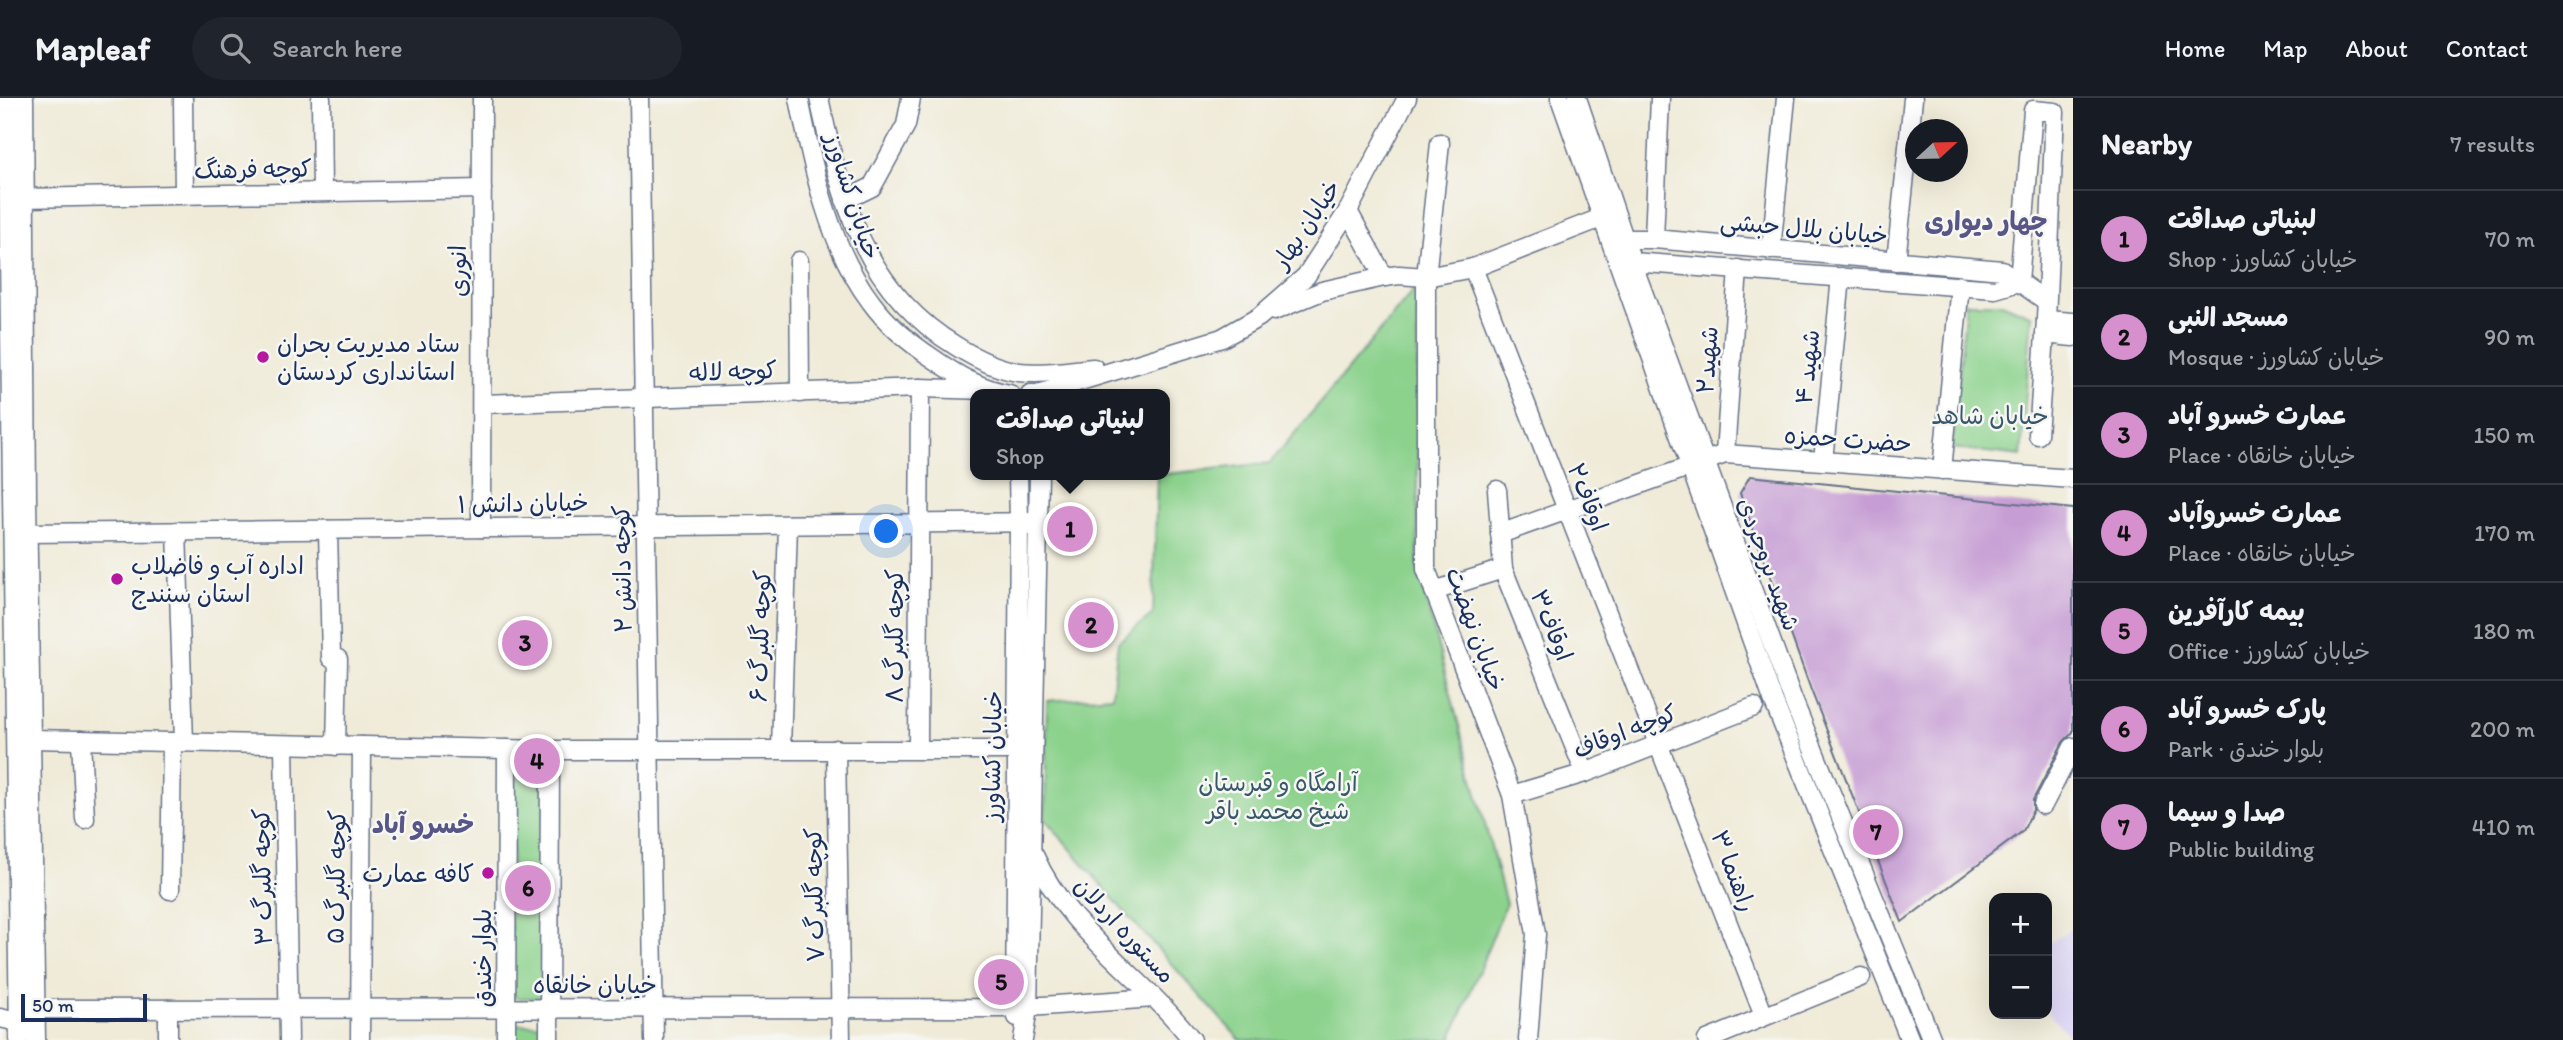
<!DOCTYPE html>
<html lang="en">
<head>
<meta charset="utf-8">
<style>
	:root { --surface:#171b24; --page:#20242c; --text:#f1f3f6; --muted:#9ea1a6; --line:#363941; --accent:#d690ce }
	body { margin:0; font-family:Itim,"Playpen Sans Arabic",sans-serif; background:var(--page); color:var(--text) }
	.controls { position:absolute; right:21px; bottom:21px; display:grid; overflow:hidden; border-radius:14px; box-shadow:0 7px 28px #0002 }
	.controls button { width:63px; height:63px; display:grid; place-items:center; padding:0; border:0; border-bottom:2px solid var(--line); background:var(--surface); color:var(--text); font:35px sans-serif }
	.compass { position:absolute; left:1905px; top:21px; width:63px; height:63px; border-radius:50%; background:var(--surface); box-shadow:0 7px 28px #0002; rotate:68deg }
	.scale { position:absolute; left:21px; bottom:18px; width:126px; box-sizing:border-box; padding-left:7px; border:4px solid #1b2f5e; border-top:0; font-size:19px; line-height:24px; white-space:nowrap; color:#1b2f5e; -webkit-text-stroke:5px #f6f6f2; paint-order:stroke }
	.you { position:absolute; left:887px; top:434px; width:24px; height:24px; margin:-18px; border:5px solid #fff; border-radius:50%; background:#1a73e8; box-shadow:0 0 0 10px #1a73e833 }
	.badge { display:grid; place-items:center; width:46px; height:46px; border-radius:50%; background:var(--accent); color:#111; font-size:23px; font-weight:700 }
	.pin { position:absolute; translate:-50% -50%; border:4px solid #fff; box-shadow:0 2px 7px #0006 }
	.popup { position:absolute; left:970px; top:291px; width:200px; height:91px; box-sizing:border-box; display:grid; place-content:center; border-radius:14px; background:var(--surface); filter:drop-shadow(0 2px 5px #0005); font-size:23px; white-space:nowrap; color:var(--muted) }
	.popup b { font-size:26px; color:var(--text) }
	.popup::after { content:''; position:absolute; left:50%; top:100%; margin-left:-14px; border:14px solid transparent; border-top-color:var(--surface) }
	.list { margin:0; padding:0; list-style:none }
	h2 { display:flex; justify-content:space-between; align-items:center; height:91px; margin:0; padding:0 28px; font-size:30px }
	h2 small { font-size:23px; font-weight:400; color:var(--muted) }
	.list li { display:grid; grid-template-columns:46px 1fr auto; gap:21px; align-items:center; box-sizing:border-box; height:98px; padding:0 28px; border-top:2px solid var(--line) }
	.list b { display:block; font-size:26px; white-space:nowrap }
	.list p { margin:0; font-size:23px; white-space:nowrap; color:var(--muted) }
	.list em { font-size:23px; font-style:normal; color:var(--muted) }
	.icon { flex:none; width:38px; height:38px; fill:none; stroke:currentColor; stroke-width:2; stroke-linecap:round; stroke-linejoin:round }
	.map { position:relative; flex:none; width:2073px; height:942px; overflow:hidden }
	header { display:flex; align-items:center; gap:42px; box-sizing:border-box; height:98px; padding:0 35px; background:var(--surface); border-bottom:2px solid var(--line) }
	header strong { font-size:33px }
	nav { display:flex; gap:38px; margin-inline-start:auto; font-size:24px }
	.search { width:490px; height:63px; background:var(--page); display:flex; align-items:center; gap:18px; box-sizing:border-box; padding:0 24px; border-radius:38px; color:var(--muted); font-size:26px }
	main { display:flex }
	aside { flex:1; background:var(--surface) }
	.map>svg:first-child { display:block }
	.built { fill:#ddd5f6 }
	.green { fill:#8cd28d; stroke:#548076; stroke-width:2 }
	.building { fill:#c69dd4 }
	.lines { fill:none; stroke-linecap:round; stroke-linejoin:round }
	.minor-casing { stroke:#667189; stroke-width:21 }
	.minor { stroke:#fff; stroke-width:18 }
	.poi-dot { fill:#b5179e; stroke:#f6f6f2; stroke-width:2.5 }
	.labels { text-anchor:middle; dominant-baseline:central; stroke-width:5; stroke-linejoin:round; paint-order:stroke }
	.street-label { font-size:24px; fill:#1b2f5e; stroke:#f6f6f2 }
	.poi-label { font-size:24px; fill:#1b2f5e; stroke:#f6f6f2; text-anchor:start }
	.park-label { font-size:24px; fill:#37586a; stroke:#f6f6f2 }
	.neighbourhood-label { font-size:26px; font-weight:bold; fill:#575687; stroke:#f6f6f2 }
</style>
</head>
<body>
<header>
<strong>Mapleaf</strong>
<div class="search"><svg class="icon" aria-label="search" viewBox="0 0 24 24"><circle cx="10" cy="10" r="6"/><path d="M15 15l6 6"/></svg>Search here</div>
<nav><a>Home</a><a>Map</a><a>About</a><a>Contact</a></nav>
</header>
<main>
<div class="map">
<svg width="2073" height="942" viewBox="0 0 2073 942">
	<rect width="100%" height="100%" fill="#f6f6f2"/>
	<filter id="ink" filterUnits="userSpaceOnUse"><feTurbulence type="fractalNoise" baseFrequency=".0143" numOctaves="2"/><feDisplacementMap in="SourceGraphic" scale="14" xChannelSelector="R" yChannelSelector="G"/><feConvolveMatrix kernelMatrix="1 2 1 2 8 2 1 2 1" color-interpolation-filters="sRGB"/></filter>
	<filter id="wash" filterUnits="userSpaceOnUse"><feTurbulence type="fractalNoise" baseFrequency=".00686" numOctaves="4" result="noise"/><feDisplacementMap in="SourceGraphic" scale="28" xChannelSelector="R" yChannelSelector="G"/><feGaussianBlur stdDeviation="1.57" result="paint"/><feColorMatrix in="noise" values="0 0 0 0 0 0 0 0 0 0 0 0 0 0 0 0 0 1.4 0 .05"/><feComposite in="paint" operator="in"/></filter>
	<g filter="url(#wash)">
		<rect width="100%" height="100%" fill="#f0ebd8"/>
		<path class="built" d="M2073,829V942L2047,914V847Z"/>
		<g class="green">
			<path d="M1417,188L1418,472L1506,806L1451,942H1240L1121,810L1045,721L1047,603L1112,598L1118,544L1153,516L1157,377L1270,365Z"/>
			<path d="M1966,205H2002L2032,218L2021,358L1952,350Z"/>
			<path d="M513,680H546L543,900H510Z"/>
			<path d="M509,926L541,927V942H509Z"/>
		</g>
		<g id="blocks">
			<path class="building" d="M1750,378L2073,411V634L2063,644L2033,702V712L2023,733L1902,824L1811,592L1740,395Z"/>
		</g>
	</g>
	<g filter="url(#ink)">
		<use href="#blocks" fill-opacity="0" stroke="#667189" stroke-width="2"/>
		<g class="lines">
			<defs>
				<g id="minor">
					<path d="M7,0L19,942"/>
					<path d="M24,0L27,400L36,942"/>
					<path d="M183,0L184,97"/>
					<path d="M321,0L322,94"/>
					<path d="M639,0L654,942"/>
					<path d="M799,0C812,67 829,149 871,204C887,226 911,246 934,261C958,278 981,291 1010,296"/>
					<path d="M819,0C841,100 862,191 956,248C975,260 996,271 1019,274C1044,277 1069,272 1094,270"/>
					<path d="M1560,0L1773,602L1910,942"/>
					<path d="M1577,0L1632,164L1793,602L1932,942"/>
					<path d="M1440,45L1426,179V471L1512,697L1536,836L1528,942"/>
					<path d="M24,100L482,91"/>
					<path d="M845,102L872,89L906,27L911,0"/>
					<path d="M1348,113L1384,179"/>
					<path d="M1624,141H1654L2002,172L2046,203"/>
					<path d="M1654,141L1660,0"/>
					<path d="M1771,152L1786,0"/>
					<path d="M799,163L800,295"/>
					<path d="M1896,163L1913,1"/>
					<path d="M1632,164L1995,191L2019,184"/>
					<path d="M1473,170L1764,918"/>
					<path d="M2019,184L2033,12L2055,14L2046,222L2038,337"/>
					<path d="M1274,213L1322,193L1384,179L1399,177L1426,179L1473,170L1601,120"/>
					<path d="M2046,222L2073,224"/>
					<path d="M2045,236L2073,239"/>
					<path d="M1030,296H1038L1222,240L1259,219L1306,178L1348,113L1407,0"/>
					<path d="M482,306L920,290L986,292"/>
					<path d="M1725,356L1738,171"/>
					<path d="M1823,363L1841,179"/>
					<path d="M1942,372L1960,187"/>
					<path d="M1497,392L1503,471L1585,675"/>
					<path d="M481,430L482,0"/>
					<path d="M328,432L331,560L338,561L336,648"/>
					<path d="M177,433L184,644"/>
					<path d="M27,435L1039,424"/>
					<path d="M1500,436L1725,356L2073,381"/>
					<path d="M1434,493L1503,471"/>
					<path d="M31,641L550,652H1017"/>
					<path d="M81,642L85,721"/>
					<path d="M284,647L289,942"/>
					<path d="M781,651L788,427"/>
					<path d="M836,651L841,942"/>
					<path d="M918,651L920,290"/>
					<path d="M1512,697L1585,675L1754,609"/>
					<path d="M2043,707L2073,649"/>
					<path d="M1034,757C1067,833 1143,878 1192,942"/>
					<path d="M170,792L172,644"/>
					<path d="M35,911L1015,910L1154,900"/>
					<path d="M168,911V942"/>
					<path d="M1017,919L1015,910L1019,424L1018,377"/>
					<path d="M0,920L18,924"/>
					<path d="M360,942L362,648"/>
					<path d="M506,942L507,651"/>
					<path d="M549,942L550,652"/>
					<path d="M1023,942L1028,910L1039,377"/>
					<path d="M1707,942L1861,879"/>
				</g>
			</defs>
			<use href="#minor" class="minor-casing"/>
			<use href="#minor" class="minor"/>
		</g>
	</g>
	<g class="poi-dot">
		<circle cx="263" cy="259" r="7"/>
		<circle cx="117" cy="481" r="7"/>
		<circle cx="488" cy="775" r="7"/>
	</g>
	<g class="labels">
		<g class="street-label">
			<text transform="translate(253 71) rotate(-1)">کوچه فرهنگ</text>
			<text transform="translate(853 98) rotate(72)">خیابان کشاورز</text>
			<text transform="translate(1306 126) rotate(-56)">خیابان بهار</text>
			<text transform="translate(1804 130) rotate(5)">خیابان بلال حبشی</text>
			<text transform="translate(457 173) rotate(-90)">انوری</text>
			<text transform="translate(1707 262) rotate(-86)">شهید۲</text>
			<text transform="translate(1807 269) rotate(-84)">شهید ۴</text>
			<text transform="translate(733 273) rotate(-2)">کوچه لاله</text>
			<text transform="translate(1848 341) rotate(4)">حضرت حمزه</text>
			<text transform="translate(1588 399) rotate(69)">اوقاف۲</text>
			<text transform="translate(523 405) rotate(-1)">خیابان دانش ۱</text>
			<text transform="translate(1769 466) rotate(70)">شهید بروجردی</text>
			<text transform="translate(622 471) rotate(-91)">کوچه دانش ۲</text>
			<text transform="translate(1552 527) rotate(68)">اوقاف۳</text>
			<text transform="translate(1476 531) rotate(70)">خیابان نهضت</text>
			<text transform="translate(760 538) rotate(-88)">کوچه گلبرگ ۶</text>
			<text transform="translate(894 538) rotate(-90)">کوچه گلبرگ ۸</text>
			<text transform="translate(1625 633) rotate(-21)">کوچه اوقاف</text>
			<text transform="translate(992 658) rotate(-89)">خیابان کشاورز</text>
			<text transform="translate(1734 773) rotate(69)">راهنما ۳</text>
			<text transform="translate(262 779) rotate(-91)">کوچه گلبرگ ۳</text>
			<text transform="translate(336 779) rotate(-89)">کوچه گلبرگ ۵</text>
			<text transform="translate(814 797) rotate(-91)">کوچه گلبرگ ۷</text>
			<text transform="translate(1125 832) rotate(47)">مستوره اردلان</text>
			<text transform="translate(482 860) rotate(-90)">بلوار خندق</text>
			<text x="595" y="886">خیابان خانقاه</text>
		</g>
		<g class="poi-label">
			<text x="277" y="245">ستاد مدیریت بحران<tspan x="277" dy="28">استانداری کردستان</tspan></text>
			<text x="131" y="467">اداره آب و فاضلاب<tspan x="131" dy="28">استان سنندج</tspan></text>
			<text x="474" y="775" text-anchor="end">کافه عمارت</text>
		</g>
		<g class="park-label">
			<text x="1990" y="317">خیابان شاهد</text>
			<text x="1278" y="684">آرامگاه و قبرستان<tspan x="1278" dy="28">شیخ محمد باقر</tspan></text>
		</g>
		<g class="neighbourhood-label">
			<text x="1986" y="123">چهار دیواری</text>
			<text x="423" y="726">خسرو آباد</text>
		</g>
	</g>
</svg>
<div class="controls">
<button>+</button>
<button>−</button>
</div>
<svg class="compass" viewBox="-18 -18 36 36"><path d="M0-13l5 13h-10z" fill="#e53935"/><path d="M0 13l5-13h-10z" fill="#9ea1a6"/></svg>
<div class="scale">50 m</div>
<div class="you"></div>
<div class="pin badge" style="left:1070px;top:431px">1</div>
<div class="popup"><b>لبنیاتی ‌صداقت</b>Shop</div>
<div class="pin badge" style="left:1091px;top:527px">2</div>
<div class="pin badge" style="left:525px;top:545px">3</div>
<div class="pin badge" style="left:537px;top:663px">4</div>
<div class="pin badge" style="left:1001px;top:884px">5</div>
<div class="pin badge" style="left:528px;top:790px">6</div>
<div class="pin badge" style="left:1876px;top:734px">7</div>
</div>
<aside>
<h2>Nearby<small>7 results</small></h2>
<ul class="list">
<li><span class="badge">1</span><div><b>لبنیاتی ‌صداقت</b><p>Shop · خیابان کشاورز</p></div><em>70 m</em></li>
<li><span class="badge">2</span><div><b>مسجد النبی</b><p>Mosque · خیابان کشاورز</p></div><em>90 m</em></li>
<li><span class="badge">3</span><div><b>عمارت خسرو آباد</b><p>Place · خیابان خانقاه</p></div><em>150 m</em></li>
<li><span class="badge">4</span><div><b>عمارت خسروآباد</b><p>Place · خیابان خانقاه</p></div><em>170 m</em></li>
<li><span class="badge">5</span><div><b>بیمه کارآفرین</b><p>Office · خیابان کشاورز</p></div><em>180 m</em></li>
<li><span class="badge">6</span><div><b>پارک خسرو آباد</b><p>Park · بلوار خندق</p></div><em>200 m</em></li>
<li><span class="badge">7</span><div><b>صدا و سیما</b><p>Public building</p></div><em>410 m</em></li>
</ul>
</aside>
</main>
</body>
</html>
